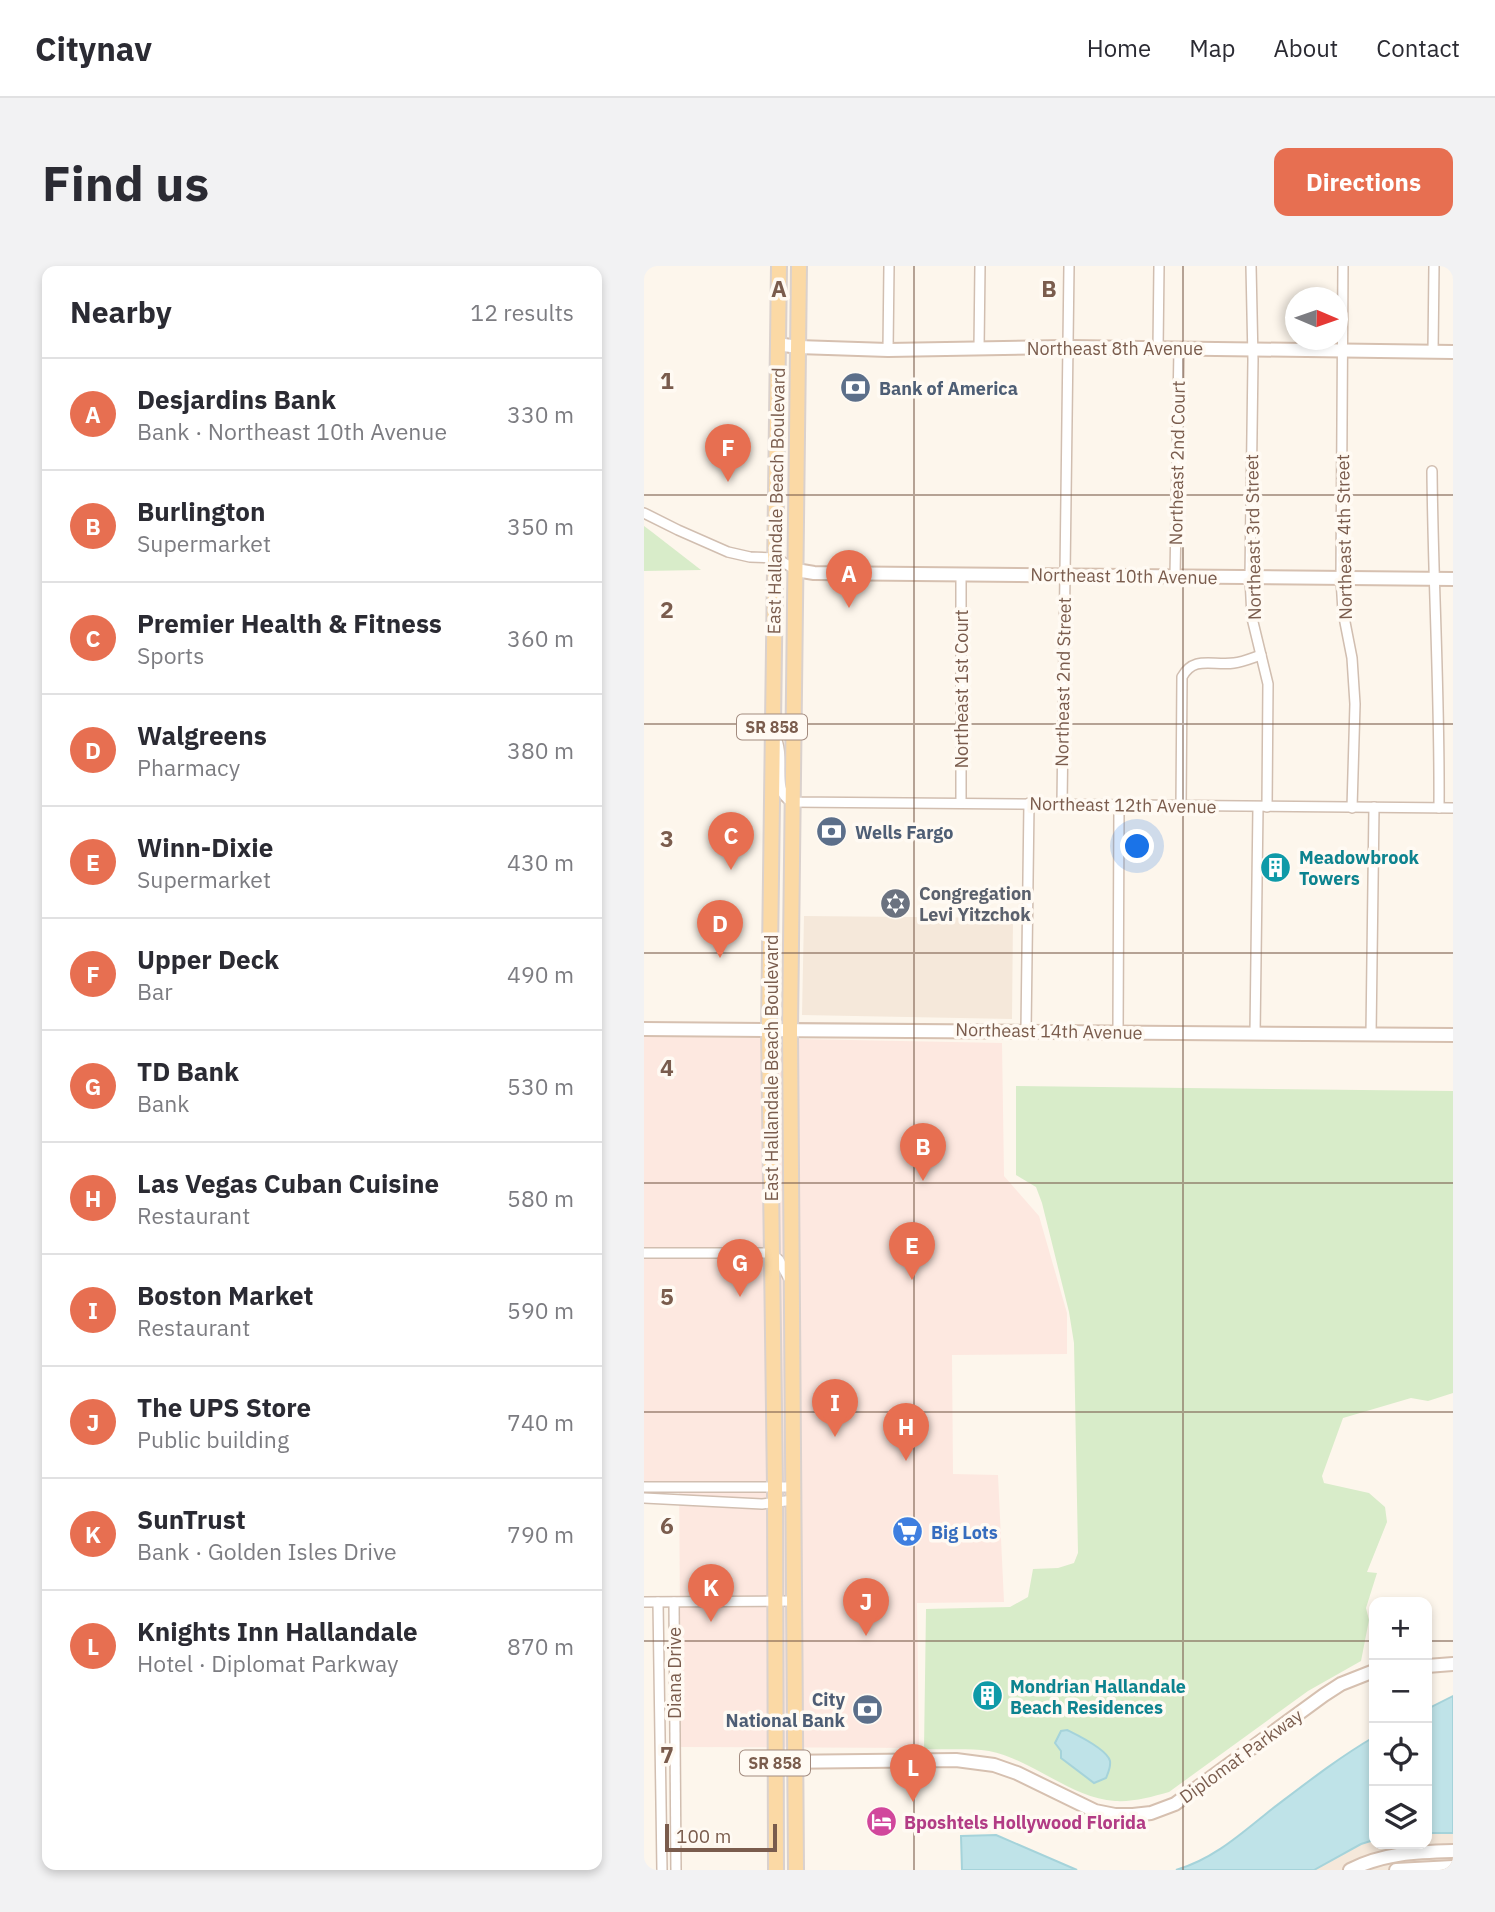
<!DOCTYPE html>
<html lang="en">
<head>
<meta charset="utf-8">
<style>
	:root { --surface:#fff; --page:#f2f2f3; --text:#2b2b33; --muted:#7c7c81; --line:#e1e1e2; --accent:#e76f51 }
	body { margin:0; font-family:"IBM Plex Sans",sans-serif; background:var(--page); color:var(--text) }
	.controls { position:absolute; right:21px; bottom:21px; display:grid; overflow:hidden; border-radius:14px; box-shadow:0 4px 10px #0003 }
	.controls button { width:63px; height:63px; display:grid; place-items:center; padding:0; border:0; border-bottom:2px solid var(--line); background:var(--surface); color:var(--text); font:35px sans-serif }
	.compass { position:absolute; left:641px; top:21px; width:63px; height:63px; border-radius:50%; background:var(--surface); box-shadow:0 4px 10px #0003; rotate:92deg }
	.scale { position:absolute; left:21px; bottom:18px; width:112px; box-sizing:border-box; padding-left:7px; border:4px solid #7a5c4d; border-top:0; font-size:19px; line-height:24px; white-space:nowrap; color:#7a5c4d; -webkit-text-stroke:5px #fffaf3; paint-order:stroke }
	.you { position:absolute; left:494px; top:581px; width:24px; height:24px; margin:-18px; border:5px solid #fff; border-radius:50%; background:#1a73e8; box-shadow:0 0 0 10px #1a73e833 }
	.badge { display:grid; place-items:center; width:46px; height:46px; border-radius:50%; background:var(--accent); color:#fff; font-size:23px; font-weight:700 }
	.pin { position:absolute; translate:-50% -58px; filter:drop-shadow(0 2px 4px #0008) }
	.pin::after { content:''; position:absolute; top:37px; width:24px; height:21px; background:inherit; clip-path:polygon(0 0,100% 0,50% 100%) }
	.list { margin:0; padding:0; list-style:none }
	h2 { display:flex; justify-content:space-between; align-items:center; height:91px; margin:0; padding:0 28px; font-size:30px }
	h2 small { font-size:23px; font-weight:400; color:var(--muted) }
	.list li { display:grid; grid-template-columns:46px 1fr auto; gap:21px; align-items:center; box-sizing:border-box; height:112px; padding:0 28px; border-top:2px solid var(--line) }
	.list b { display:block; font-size:26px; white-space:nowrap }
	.list p { margin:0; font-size:23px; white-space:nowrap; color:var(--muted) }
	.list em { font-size:23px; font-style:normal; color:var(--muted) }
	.icon { flex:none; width:38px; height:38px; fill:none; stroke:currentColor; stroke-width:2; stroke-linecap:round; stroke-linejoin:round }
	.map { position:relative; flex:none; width:809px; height:1604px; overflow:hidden; border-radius:14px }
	header { display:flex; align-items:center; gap:42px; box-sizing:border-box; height:98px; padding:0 35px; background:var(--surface); border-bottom:2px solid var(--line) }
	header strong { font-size:33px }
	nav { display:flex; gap:38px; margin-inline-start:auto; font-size:24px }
	.intro { display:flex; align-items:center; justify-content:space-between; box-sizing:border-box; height:168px; padding:0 42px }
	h1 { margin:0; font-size:49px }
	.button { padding:18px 32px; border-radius:14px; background:var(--accent); color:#fff; font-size:24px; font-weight:700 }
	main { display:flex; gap:42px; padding:0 42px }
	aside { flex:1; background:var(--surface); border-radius:14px; box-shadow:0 4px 10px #0003 }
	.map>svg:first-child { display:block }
	.residential { fill:#f5e8da }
	.commercial { fill:#fde8e0 }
	.green { fill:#d8ecc9 }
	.water { fill:#bfe3e8; stroke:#a5d3da; stroke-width:2 }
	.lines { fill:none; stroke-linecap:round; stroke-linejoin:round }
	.street-casing { stroke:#d1beb0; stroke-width:12 }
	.secondary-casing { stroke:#d6c0b0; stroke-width:16 }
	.primary-casing { stroke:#dad1cd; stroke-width:18 }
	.street { stroke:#fff; stroke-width:9 }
	.secondary { stroke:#fff; stroke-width:12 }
	.primary { stroke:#fbd9a5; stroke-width:14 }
	.grid { fill:none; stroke:#7a5c4d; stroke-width:2; stroke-opacity:0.55 }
	.labels { text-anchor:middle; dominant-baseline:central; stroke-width:7; stroke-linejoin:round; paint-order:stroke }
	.shield { fill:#fffaf3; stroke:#a28b7f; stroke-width:2 }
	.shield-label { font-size:16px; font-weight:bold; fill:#7a5c4d }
	.street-label { font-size:18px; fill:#7a5c4d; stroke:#fffaf3 }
	.service-label { font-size:18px; font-weight:bold; fill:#4e5e75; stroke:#fffaf3; text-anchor:start }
	.culture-label { font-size:18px; font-weight:bold; fill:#0d838f; stroke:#fffaf3; text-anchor:start }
	.worship-label { font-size:18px; font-weight:bold; fill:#5b616d; stroke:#fffaf3; text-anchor:start }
	.shop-label { font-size:18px; font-weight:bold; fill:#366cbe; stroke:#fffaf3; text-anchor:start }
	.hotel-label { font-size:18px; font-weight:bold; fill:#b23c85; stroke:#fffaf3; text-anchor:start }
	.grid-label { font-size:23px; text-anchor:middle; font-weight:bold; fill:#7a5c4d; stroke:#fffaf3; stroke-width:7; stroke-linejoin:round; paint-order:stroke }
</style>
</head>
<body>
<header>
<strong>Citynav</strong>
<nav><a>Home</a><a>Map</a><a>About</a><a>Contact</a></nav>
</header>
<div class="intro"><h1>Find us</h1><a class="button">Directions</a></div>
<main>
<aside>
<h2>Nearby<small>12 results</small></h2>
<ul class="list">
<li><span class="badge">A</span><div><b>Desjardins Bank</b><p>Bank · Northeast 10th Avenue</p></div><em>330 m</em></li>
<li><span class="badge">B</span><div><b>Burlington</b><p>Supermarket</p></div><em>350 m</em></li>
<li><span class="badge">C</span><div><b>Premier Health &amp; Fitness</b><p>Sports</p></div><em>360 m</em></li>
<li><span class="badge">D</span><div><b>Walgreens</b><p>Pharmacy</p></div><em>380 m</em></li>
<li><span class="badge">E</span><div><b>Winn-Dixie</b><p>Supermarket</p></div><em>430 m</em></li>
<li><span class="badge">F</span><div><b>Upper Deck</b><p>Bar</p></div><em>490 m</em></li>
<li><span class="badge">G</span><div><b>TD Bank</b><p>Bank</p></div><em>530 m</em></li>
<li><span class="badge">H</span><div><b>Las Vegas Cuban Cuisine</b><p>Restaurant</p></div><em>580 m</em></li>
<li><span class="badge">I</span><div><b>Boston Market</b><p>Restaurant</p></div><em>590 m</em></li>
<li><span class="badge">J</span><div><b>The UPS Store</b><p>Public building</p></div><em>740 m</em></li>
<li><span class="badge">K</span><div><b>SunTrust</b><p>Bank · Golden Isles Drive</p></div><em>790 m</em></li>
<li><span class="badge">L</span><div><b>Knights Inn Hallandale</b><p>Hotel · Diplomat Parkway</p></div><em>870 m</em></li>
</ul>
</aside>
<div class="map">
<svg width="809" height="1604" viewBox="0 0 809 1604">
	<rect width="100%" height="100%" fill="#fdf6ec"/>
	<g class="residential">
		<path d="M160,650L369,652L368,753L158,749Z"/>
		<path d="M783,1567H809V1604H670L717,1578L730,1574V1578H783Z"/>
	</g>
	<path class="commercial" d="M0,770L358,777L360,910L395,950L423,1047V1088L308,1089L309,1208L354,1209L360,1336L273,1337L275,1482L37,1481L35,1215H0Z"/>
	<g class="green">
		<path d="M0,260L8,266L57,304L0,305Z"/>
		<path d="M372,820L809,825V1127L784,1135L767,1132L699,1152L678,1210L680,1217L725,1227L741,1241L743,1256L723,1306L733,1307L722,1342L725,1354L717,1395L664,1425L525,1526C507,1531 490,1536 471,1535C426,1532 390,1494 345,1485C325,1482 301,1484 280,1483L282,1343L366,1341L384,1331L389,1303L414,1302L430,1297L434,1287L430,1077L425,1046L398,937L392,921L372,909Z"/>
	</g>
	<g class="water">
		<path d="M809,1430V1567H783V1443Z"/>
		<path d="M423,1464C433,1469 463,1483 466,1495C467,1501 464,1507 462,1512L450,1517L417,1492V1485L411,1477L417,1465Z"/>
		<path d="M730,1471V1574L717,1578L670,1604H532C570,1593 598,1567 628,1543C661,1518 694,1492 730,1471Z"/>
		<path d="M352,1569L433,1604H318L317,1570Z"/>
	</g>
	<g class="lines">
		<defs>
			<g id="street">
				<path d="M607,0L609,94L606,311L608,352L624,418L623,541"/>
				<path d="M699,0L697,312L699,346L708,392L711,438L708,542"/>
				<path d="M335,82L336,0"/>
				<path d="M514,83L515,0"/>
				<path d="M244,84L245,0"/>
				<path d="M789,86L790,0"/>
				<path d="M788,205C789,317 796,430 795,542"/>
				<path d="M0,247L34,264L84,286L106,291L132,292L152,304"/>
				<path d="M531,310L535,83"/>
				<path d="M131,471C143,490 126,526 148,536L809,542"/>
				<path d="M317,537V308"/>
				<path d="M418,538L425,0"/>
				<path d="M537,541L538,411C550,389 569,400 590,397C599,396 608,392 617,389"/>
				<path d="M382,765L385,537"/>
				<path d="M474,766L475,540"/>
				<path d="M611,768L614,541"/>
				<path d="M727,769L730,541"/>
				<path d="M0,987H127L135,994L145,1013"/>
				<path d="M0,1221H149"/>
				<path d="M0,1232L118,1238L149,1234"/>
				<path d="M0,1336L151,1335"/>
				<path d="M14,1336L18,1604"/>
				<path d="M30,1336L32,1604"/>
			</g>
			<g id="secondary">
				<path d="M133,78L154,81L244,84L424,81L809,86"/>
				<path d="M152,304L170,307L809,313"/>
				<path d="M0,763L809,769"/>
				<path d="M783,1400L809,1398"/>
				<path d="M131,1496L312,1494L350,1499L373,1507L451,1545L471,1549H489L507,1547L531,1538L680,1429L697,1418L730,1405"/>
				<path d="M706,1604C740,1587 772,1586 809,1585"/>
				<path d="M752,1604L809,1601"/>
			</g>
			<g id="primary">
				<path d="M132,1604L131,1221L125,764L135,0"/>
				<path d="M152,1604L146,764L155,0"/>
			</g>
		</defs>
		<use href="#street" class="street-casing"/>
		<use href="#secondary" class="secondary-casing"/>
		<use href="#primary" class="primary-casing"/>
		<use href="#street" class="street"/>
		<use href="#secondary" class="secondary"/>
		<use href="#primary" class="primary"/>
	</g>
	<path class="grid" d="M270,0V1604M539,0V1604M0,229H809M0,458H809M0,687H809M0,917H809M0,1146H809M0,1375H730M783,1375H809"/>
	<defs>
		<symbol id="bank-disc" viewBox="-11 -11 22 22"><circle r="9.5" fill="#5c6f8a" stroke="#fffaf3"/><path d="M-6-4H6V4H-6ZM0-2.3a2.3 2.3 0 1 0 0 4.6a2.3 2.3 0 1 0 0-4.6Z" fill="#fff"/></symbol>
		<symbol id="building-disc" viewBox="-11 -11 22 22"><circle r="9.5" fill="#0f9aa8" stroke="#fffaf3"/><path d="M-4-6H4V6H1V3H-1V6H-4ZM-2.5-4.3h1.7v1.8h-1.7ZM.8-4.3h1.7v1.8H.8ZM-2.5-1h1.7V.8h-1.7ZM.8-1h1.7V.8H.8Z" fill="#fff"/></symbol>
		<symbol id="synagogue-disc" viewBox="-11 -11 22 22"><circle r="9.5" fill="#6b7280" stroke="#fffaf3"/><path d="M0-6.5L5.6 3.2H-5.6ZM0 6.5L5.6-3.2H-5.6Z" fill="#fff"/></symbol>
		<symbol id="supermarket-disc" viewBox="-11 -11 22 22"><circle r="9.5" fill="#3f7fe0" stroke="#fffaf3"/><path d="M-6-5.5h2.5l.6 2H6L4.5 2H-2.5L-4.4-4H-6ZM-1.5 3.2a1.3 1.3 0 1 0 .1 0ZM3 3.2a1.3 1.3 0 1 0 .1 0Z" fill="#fff"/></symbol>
		<symbol id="hotel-disc" viewBox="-11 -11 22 22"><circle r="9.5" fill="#d1479c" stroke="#fffaf3"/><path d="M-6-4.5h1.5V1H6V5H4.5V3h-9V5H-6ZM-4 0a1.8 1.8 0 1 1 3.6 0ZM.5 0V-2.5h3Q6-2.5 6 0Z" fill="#fff"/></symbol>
	</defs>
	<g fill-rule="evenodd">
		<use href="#bank-disc" x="194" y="104" width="35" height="35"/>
		<use href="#bank-disc" x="170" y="548" width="35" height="35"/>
		<use href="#building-disc" x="614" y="584" width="35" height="35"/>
		<use href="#synagogue-disc" x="234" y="620" width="35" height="35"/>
		<use href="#supermarket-disc" x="246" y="1248" width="35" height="35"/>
		<use href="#building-disc" x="326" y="1412" width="35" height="35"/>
		<use href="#bank-disc" x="206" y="1426" width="35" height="35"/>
		<use href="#hotel-disc" x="220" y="1538" width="35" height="35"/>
	</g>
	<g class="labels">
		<g class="shield">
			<rect x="93" y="448.5" width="70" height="25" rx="5"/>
			<rect x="96" y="1484.5" width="70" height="25" rx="5"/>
		</g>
		<g class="shield-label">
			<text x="128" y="461">SR 858</text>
			<text x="131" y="1497">SR 858</text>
		</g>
		<g class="street-label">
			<text x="471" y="82">Northeast 8th Avenue</text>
			<text transform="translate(533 197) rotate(-89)">Northeast 2nd Court</text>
			<text transform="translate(132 235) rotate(-89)">East Hallandale Beach Boulevard</text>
			<text transform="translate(609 271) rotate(-91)">Northeast 3rd Street</text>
			<text transform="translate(700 271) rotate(-91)">Northeast 4th Street</text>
			<text transform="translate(480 310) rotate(1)">Northeast 10th Avenue</text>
			<text transform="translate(419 416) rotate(-89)">Northeast 2nd Street</text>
			<text transform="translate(317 423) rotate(-90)">Northeast 1st Court</text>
			<text transform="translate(479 539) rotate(1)">Northeast 12th Avenue</text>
			<text transform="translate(405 765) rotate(1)">Northeast 14th Avenue</text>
			<text transform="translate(127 802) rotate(-90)">East Hallandale Beach Boulevard</text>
			<text transform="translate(30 1407) rotate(-90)">Diana Drive</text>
			<text transform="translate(597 1490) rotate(-36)">Diplomat Parkway</text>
		</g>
		<g class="service-label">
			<text x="235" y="122">Bank of America</text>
			<text x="211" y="566">Wells Fargo</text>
			<text x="201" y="1433" text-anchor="end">City<tspan x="201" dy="21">National Bank</tspan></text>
		</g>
		<g class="culture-label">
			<text x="655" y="591">Meadowbrook<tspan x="655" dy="21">Towers</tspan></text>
			<text x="366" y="1420">Mondrian Hallandale<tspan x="366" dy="21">Beach Residences</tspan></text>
		</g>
		<g class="worship-label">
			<text x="275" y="627">Congregation<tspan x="275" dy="21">Levi Yitzchok</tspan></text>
		</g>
		<g class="shop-label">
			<text x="287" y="1266">Big Lots</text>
		</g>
		<g class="hotel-label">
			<text x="260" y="1556">Bposhtels Hollywood Florida</text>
		</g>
	</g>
	<g class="grid-label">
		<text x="135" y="31">A</text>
		<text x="405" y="31">B</text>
		<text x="23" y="123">1</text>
		<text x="23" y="352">2</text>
		<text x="23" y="581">3</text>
		<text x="23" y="810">4</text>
		<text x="23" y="1039">5</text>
		<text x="23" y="1268">6</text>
		<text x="23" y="1497">7</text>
	</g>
</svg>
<div class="controls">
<button>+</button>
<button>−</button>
<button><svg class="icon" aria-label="locate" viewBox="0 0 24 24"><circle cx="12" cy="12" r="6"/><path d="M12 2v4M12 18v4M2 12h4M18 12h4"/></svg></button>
<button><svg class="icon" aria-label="layers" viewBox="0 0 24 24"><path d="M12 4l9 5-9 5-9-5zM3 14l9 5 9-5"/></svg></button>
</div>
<svg class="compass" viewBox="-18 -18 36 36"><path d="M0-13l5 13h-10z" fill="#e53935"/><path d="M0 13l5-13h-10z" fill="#7c7c81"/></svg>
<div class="scale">100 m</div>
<div class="you"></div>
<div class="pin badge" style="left:205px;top:342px">A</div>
<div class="pin badge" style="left:279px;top:915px">B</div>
<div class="pin badge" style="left:87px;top:604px">C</div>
<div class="pin badge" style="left:76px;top:692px">D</div>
<div class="pin badge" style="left:268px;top:1014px">E</div>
<div class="pin badge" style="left:84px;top:216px">F</div>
<div class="pin badge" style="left:96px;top:1031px">G</div>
<div class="pin badge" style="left:262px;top:1195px">H</div>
<div class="pin badge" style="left:191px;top:1171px">I</div>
<div class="pin badge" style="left:222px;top:1370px">J</div>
<div class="pin badge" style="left:67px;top:1356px">K</div>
<div class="pin badge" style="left:269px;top:1536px">L</div>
</div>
</main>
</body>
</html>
